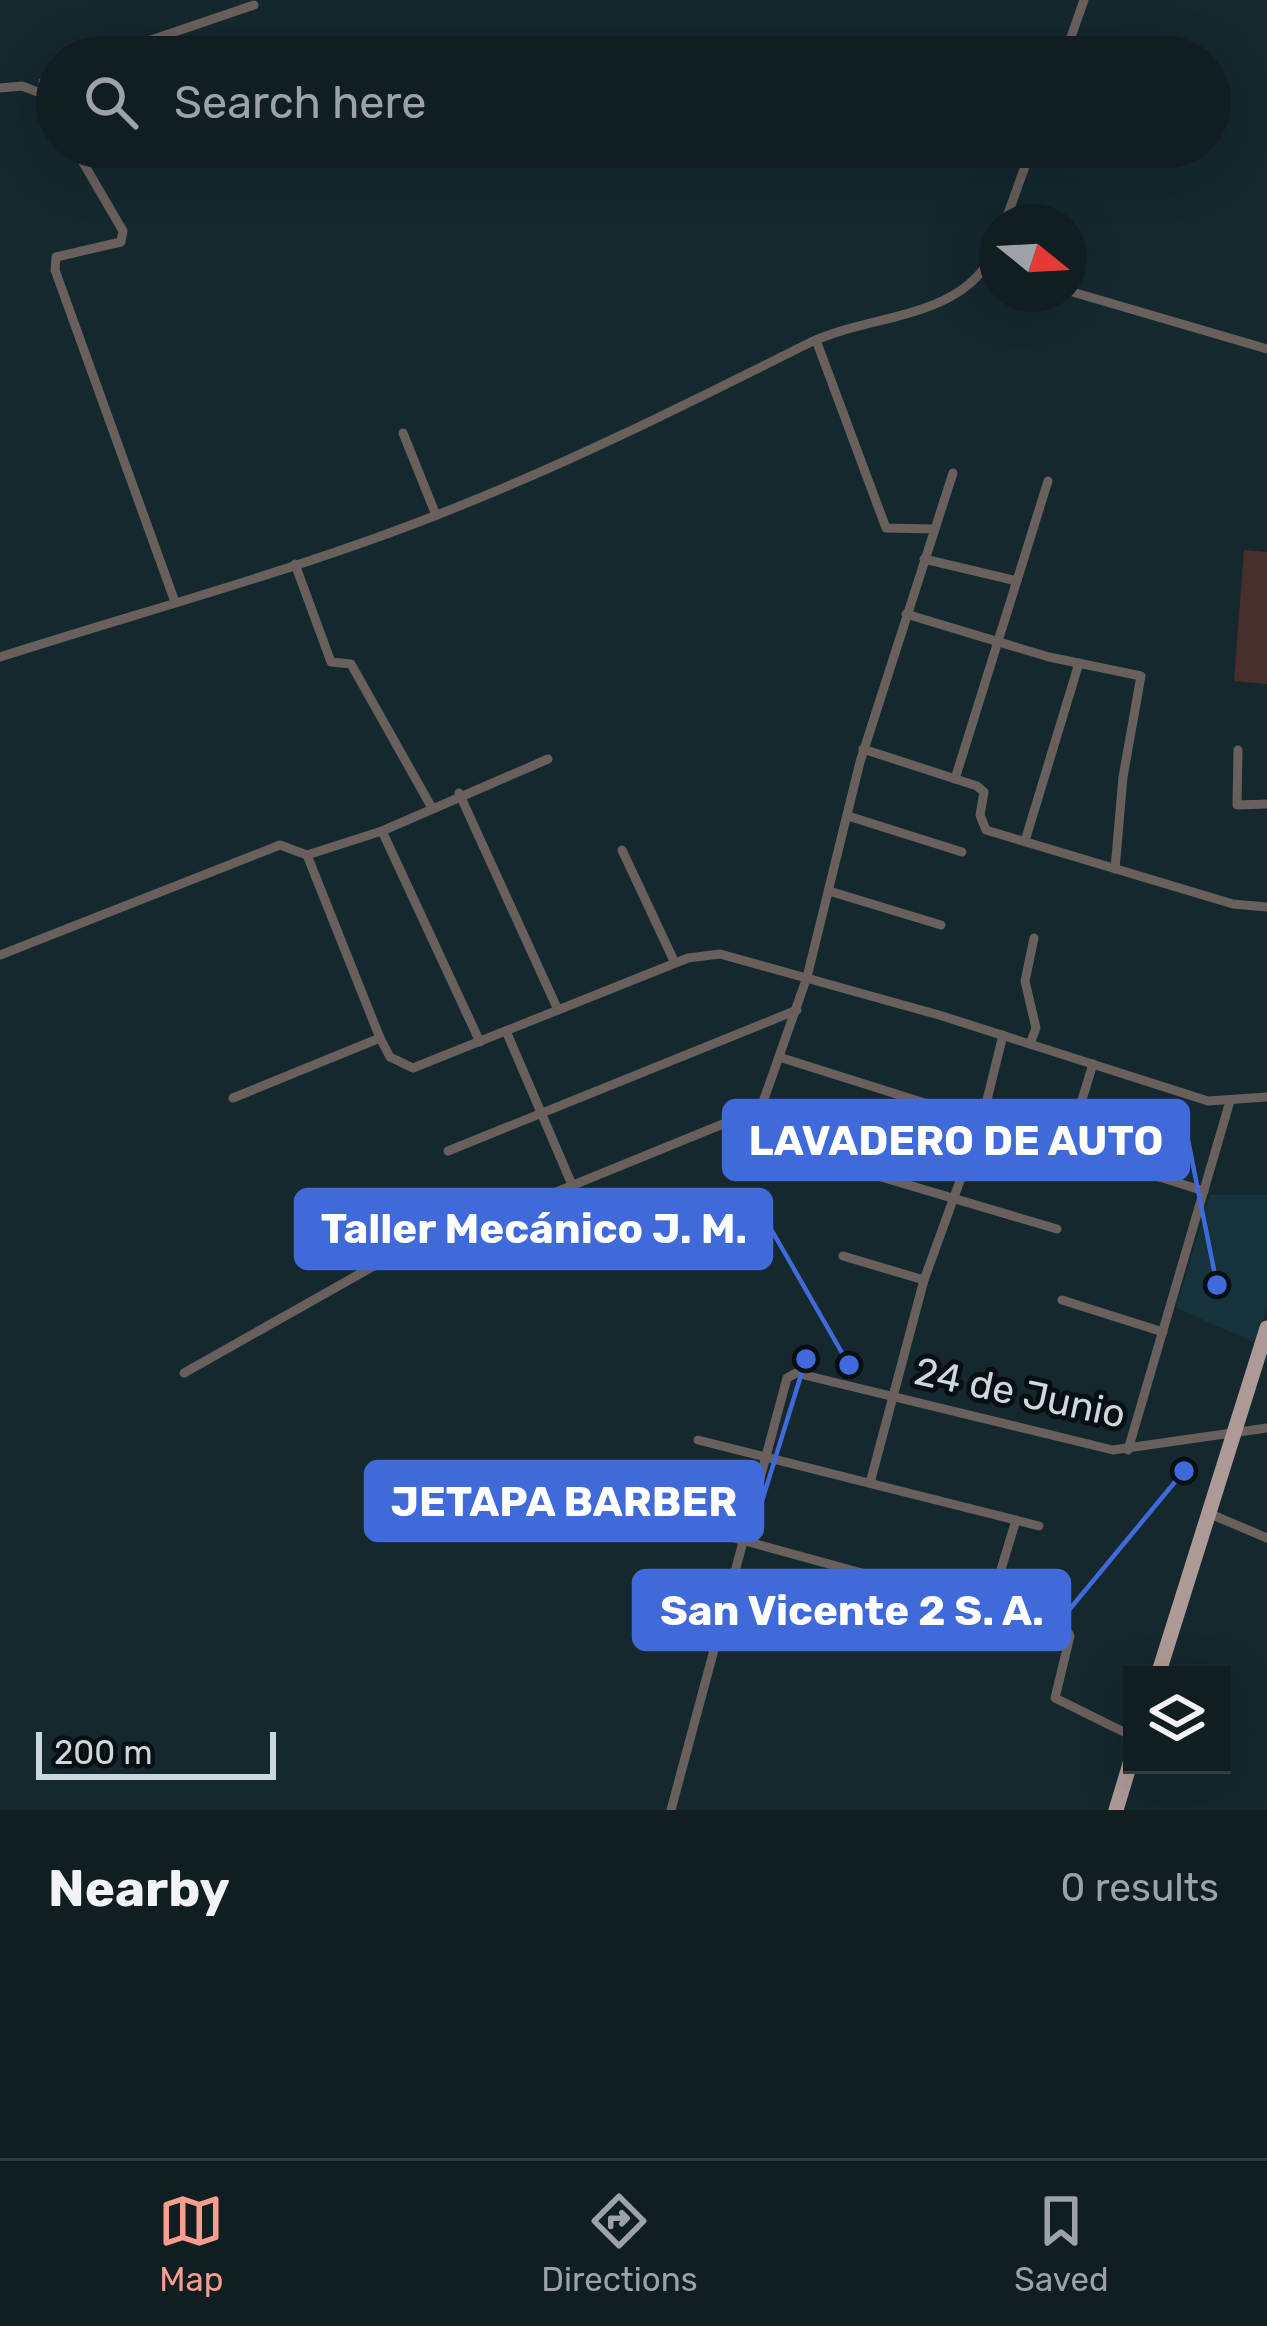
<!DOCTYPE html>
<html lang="en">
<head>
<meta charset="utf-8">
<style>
	:root { --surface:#101e22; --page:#1e2b2f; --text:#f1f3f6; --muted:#9ca2a5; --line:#303c40; --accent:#f59d8f }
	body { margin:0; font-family:Rubik,sans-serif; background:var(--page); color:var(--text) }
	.controls { position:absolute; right:36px; bottom:36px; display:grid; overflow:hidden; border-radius:0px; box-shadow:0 12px 48px #0002 }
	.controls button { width:108px; height:108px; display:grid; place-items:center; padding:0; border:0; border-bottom:3px solid var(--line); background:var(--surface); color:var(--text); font:60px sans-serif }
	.compass { position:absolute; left:979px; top:204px; width:108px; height:108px; border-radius:50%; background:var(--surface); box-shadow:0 12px 48px #0002; rotate:108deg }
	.scale { position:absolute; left:36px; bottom:30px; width:240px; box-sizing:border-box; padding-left:12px; border:6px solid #ccd8dc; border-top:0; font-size:33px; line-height:42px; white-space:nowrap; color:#ccd8dc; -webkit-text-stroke:9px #070f12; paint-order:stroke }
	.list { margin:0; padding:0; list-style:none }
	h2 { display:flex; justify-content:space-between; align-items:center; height:156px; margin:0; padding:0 48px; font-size:51px }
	h2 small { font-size:39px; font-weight:400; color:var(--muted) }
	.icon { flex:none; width:66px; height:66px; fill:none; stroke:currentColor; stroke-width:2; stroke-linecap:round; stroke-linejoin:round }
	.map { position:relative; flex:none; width:1267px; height:1810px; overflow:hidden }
	.search { position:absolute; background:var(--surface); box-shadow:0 12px 48px #0002; left:36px; right:36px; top:36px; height:132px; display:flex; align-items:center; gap:30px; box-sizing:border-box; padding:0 42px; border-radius:66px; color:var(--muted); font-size:45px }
	.sheet { height:348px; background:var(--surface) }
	nav { display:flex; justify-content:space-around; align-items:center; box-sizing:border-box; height:168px; border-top:3px solid var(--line); background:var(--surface); font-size:33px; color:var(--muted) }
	nav a { display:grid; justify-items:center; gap:6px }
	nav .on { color:var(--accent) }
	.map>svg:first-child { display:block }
	.built { fill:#16323b }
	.green { fill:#472f2b }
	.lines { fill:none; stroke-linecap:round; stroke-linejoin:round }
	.minor { stroke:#695f5d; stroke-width:9 }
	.primary { stroke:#ad9996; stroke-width:15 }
	.labels { text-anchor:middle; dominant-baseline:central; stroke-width:10; stroke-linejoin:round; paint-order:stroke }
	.street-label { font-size:39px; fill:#ccd8dc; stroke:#070f12 }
	.leader { fill:none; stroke:#406ad9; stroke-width:4.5 }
	.callout-dot { fill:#406ad9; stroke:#070f12; stroke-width:4.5 }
	.callout { fill:#406ad9; stroke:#406ad9; stroke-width:4.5 }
	.callout-label { font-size:42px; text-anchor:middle; font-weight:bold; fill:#fff }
</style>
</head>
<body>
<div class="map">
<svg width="1267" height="1810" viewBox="0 0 1267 1810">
	<rect width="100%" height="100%" fill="#15282e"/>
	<path class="built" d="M1210,1195H1267V1307L1256,1343L1176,1308Z"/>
	<path class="green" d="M1244,550L1267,552V684L1234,681Z"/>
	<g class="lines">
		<g class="minor">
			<path d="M101,57L254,5"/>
			<path d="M1064,57L1084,0"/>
			<path d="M57,72L43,82V94L57,118"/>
			<path d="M0,88L22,86L43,94"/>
			<path d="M74,147L123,231L121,242L56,257L55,270L175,602"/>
			<path d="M1005,222L1032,147"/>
			<path d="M1069,291L1267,349"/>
			<path d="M816,340L886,528L934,529"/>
			<path d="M403,433L436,515"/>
			<path d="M924,559L1017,581"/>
			<path d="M295,564L331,662L351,664L432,808"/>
			<path d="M906,614L1049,657L1141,676L1123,777L1115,869"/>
			<path d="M0,657C147,610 298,570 442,513C567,464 685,405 805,345C869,312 969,322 997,244"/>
			<path d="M863,749L977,786L984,792L980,815L986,830L1233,904L1267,907"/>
			<path d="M1238,750L1237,805L1267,804"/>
			<path d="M955,779L1048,481"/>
			<path d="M459,793L558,1010"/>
			<path d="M848,816L962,852"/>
			<path d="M382,831L480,1042"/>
			<path d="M1025,841L1079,663"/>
			<path d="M622,850L675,963"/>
			<path d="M307,855L380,1038L390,1057L413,1068L688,958L720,954L939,1015L1208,1101L1267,1097"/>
			<path d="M829,891L941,925"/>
			<path d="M0,955L280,845L307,855L382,831L548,759"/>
			<path d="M506,1031L573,1187"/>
			<path d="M1030,1044L1036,1028L1025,981L1034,938"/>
			<path d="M779,1057L1204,1191"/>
			<path d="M233,1098L380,1038"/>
			<path d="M761,1107L753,1130L760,1141L1057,1229"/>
			<path d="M1067,1148L1093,1064"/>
			<path d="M448,1151L797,1010"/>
			<path d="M843,1256L924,1280"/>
			<path d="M1062,1300L1163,1332"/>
			<path d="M184,1373L372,1267L750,1113L763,1102L807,977L860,762L953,473"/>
			<path d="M698,1440L1039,1526"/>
			<path d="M1128,1450L1230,1101"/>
			<path d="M870,1483L924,1280L982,1120L1003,1035"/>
			<path d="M1208,1513L1267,1538"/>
			<path d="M590,1528L627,1514L654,1516L1066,1629L1070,1636L1055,1698L1132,1736"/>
			<path d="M989,1609L1016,1520"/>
			<path d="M671,1810L787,1378L796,1373L1113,1450L1267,1428"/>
		</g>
		<g class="primary">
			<path d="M1158,1675L1267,1328"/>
			<path d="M1116,1810L1132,1757"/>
		</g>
	</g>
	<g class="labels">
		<g class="street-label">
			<text transform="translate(1020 1393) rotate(12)">24 de Junio</text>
		</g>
	</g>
	<path class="leader" d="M1217 1285L1188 1140M849 1365L771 1229M806 1359L762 1501M1184 1471L1069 1610"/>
	<g class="callout-dot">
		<circle cx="1217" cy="1285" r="12"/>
		<circle cx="849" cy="1365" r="12"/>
		<circle cx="806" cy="1359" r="12"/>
		<circle cx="1184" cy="1471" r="12"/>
	</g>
	<g class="callout">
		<rect x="724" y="1101" width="464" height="78" rx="12"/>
		<rect x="296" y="1190" width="475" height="78" rx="12"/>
		<rect x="366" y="1462" width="396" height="78" rx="12"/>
		<rect x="634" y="1571" width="435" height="78" rx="12"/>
	</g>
	<g class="callout-label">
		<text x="956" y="1155">LAVADERO DE AUTO</text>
		<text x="534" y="1243">Taller Mecánico J. M.</text>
		<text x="564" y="1516">JETAPA BARBER</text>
		<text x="852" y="1625">San Vicente 2 S. A.</text>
	</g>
</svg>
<div class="controls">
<button><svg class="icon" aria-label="layers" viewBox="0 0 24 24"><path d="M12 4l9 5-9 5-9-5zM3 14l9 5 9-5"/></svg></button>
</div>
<svg class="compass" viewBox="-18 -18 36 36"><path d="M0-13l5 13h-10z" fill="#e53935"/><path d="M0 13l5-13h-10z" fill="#9ca2a5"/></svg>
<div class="scale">200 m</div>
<div class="search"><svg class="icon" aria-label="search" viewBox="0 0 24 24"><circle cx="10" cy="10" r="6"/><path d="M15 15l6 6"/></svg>Search here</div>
</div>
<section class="sheet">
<h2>Nearby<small>0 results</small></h2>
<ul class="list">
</ul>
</section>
<nav>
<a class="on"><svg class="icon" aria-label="map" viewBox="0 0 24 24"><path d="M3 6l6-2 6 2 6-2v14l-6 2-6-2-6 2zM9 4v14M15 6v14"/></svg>Map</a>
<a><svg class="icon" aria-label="directions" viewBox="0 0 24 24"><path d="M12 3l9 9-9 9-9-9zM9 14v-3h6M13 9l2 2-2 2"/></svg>Directions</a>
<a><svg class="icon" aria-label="saved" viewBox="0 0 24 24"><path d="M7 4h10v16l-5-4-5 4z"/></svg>Saved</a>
</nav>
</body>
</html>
